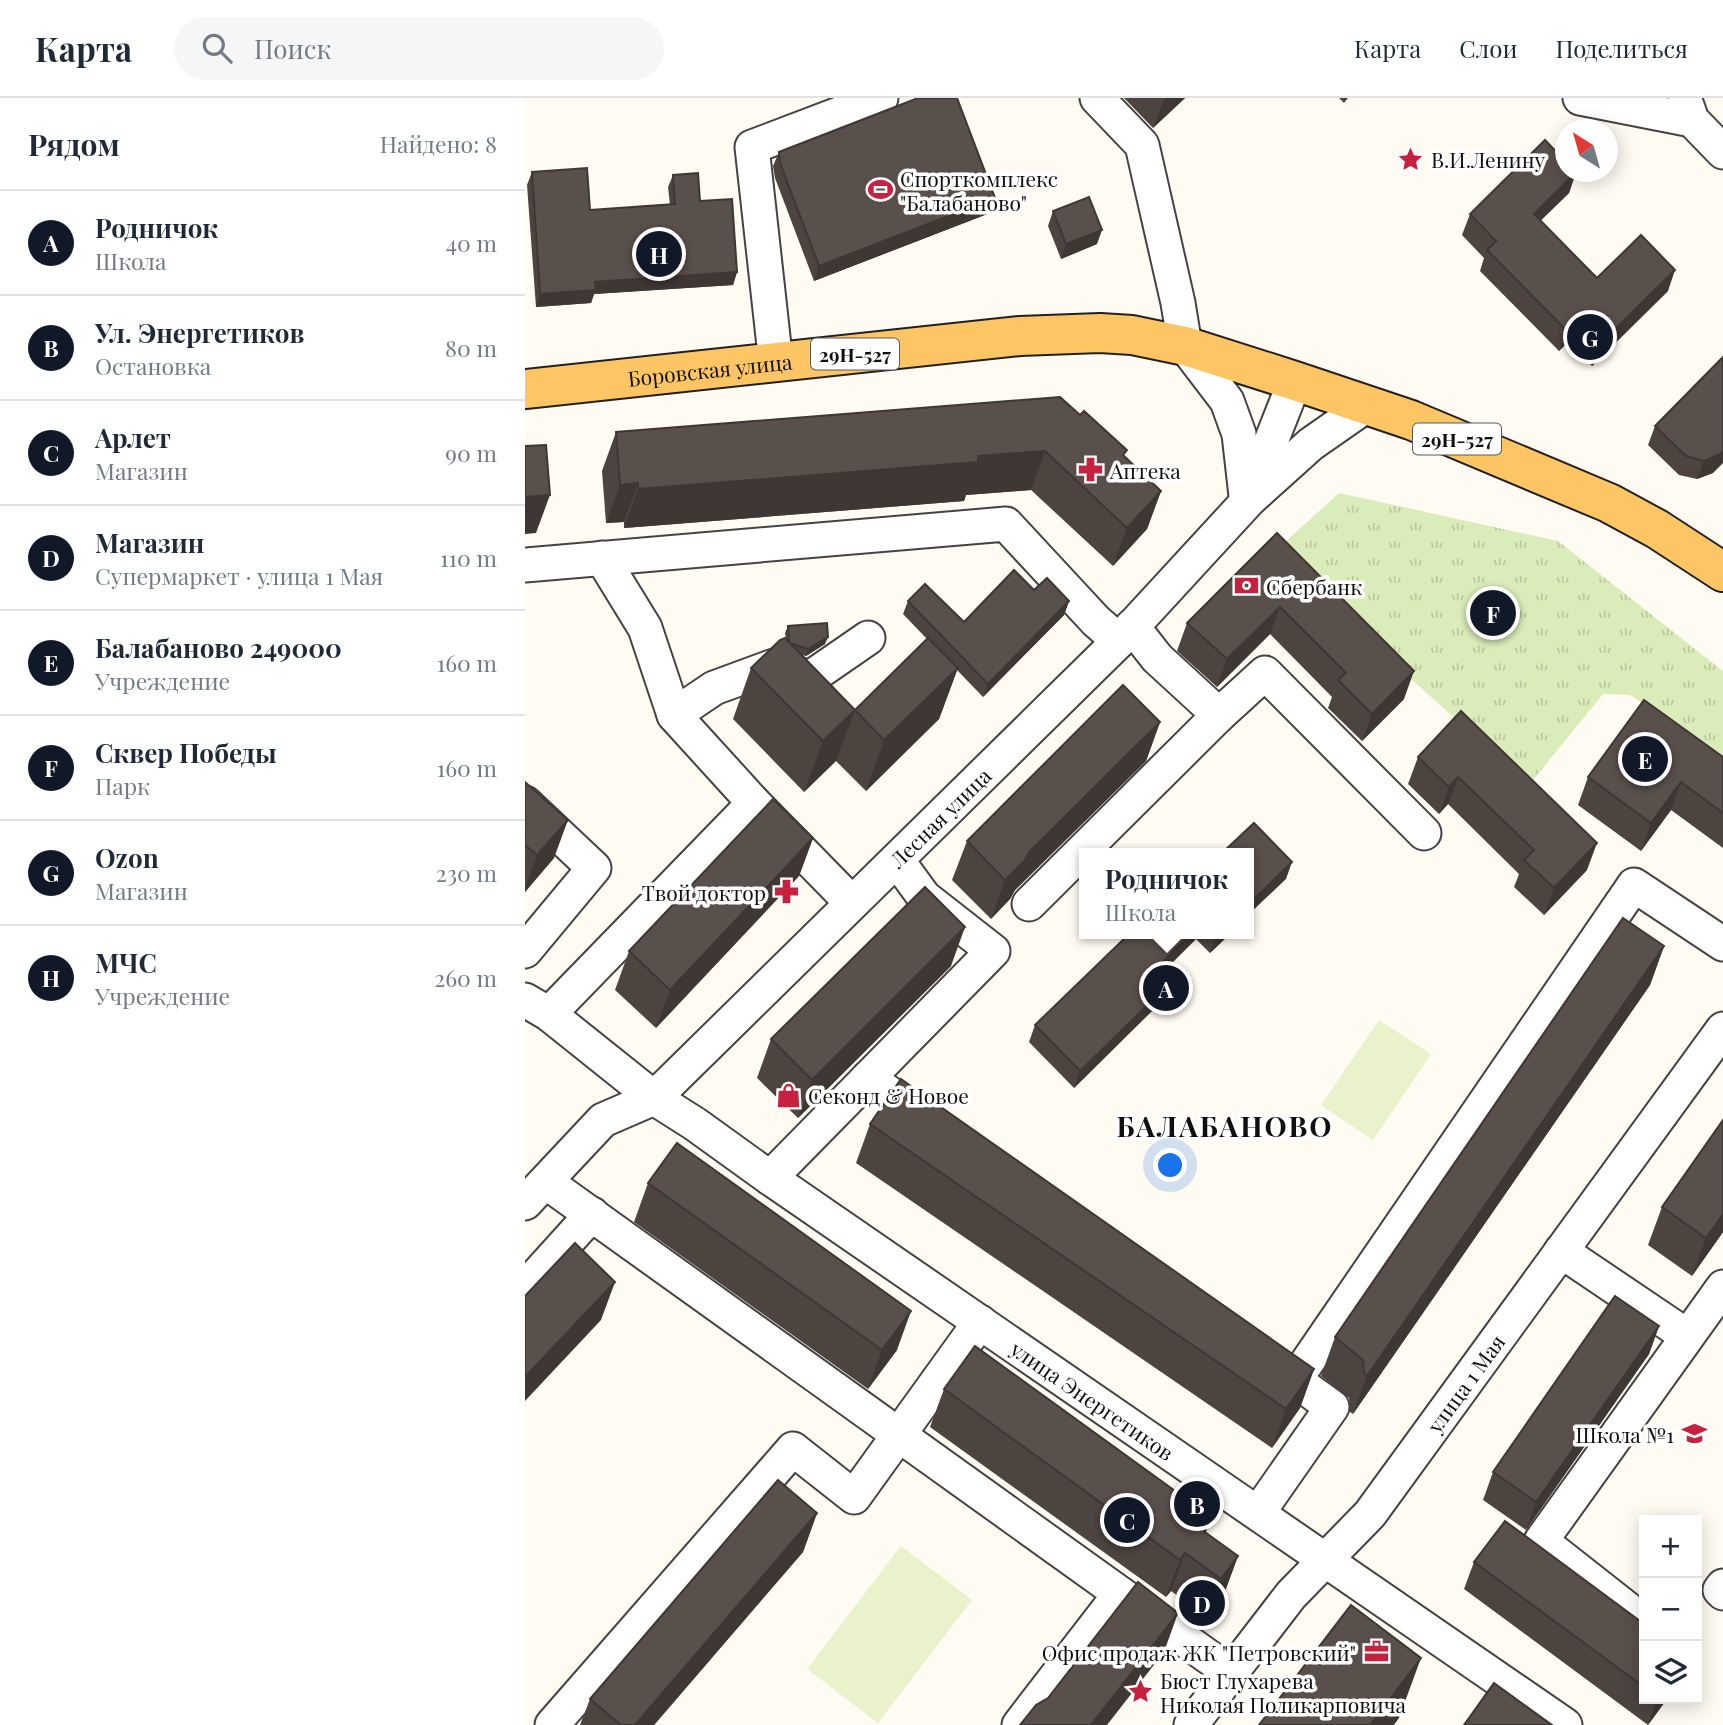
<!DOCTYPE html>
<html lang="ru">
<head>
<meta charset="utf-8">
<style>
	:root { --surface:#fff; --page:#f6f6f7; --text:#1f2937; --muted:#747a83; --line:#e0e1e3; --accent:#111827 }
	body { margin:0; font-family:"Playfair Display",serif; background:var(--page); color:var(--text) }
	.controls { position:absolute; right:21px; bottom:21px; display:grid; overflow:hidden; border-radius:0px; box-shadow:0 4px 18px #0003 }
	.controls button { width:63px; height:63px; display:grid; place-items:center; padding:0; border:0; border-bottom:2px solid var(--line); background:var(--surface); color:var(--text); font:35px sans-serif }
	.compass { position:absolute; left:1030px; top:21px; width:63px; height:63px; border-radius:50%; background:var(--surface); box-shadow:0 4px 18px #0003; rotate:323deg }
	.you { position:absolute; left:646px; top:1068px; width:24px; height:24px; margin:-18px; border:5px solid #fff; border-radius:50%; background:#1a73e8; box-shadow:0 0 0 10px #1a73e833 }
	.badge { display:grid; place-items:center; width:46px; height:46px; border-radius:50%; background:var(--accent); color:#fff; font-size:23px; font-weight:700 }
	.pin { position:absolute; translate:-50% -50%; border:4px solid #fff; box-shadow:0 2px 7px #0006 }
	.popup { position:absolute; left:554px; top:750px; width:175px; height:91px; box-sizing:border-box; display:grid; place-content:center; border-radius:0px; background:var(--surface); filter:drop-shadow(0 2px 5px #0005); font-size:23px; white-space:nowrap; color:var(--muted) }
	.popup b { font-size:26px; color:var(--text) }
	.popup::after { content:''; position:absolute; left:50%; top:100%; margin-left:-14px; border:14px solid transparent; border-top-color:var(--surface) }
	.list { margin:0; padding:0; list-style:none }
	h2 { display:flex; justify-content:space-between; align-items:center; height:91px; margin:0; padding:0 28px; font-size:30px }
	h2 small { font-size:23px; font-weight:400; color:var(--muted) }
	.list li { display:grid; grid-template-columns:46px 1fr auto; gap:21px; align-items:center; box-sizing:border-box; height:105px; padding:0 28px; border-top:2px solid var(--line) }
	.list b { display:block; font-size:26px; white-space:nowrap }
	.list p { margin:0; font-size:23px; white-space:nowrap; color:var(--muted) }
	.list em { font-size:23px; font-style:normal; color:var(--muted) }
	.icon { flex:none; width:38px; height:38px; fill:none; stroke:currentColor; stroke-width:2; stroke-linecap:round; stroke-linejoin:round }
	.map { position:relative; flex:none; width:1198px; height:1627px; overflow:hidden }
	header { display:flex; align-items:center; gap:42px; box-sizing:border-box; height:98px; padding:0 35px; background:var(--surface); border-bottom:2px solid var(--line) }
	header strong { font-size:33px }
	nav { display:flex; gap:38px; margin-inline-start:auto; font-size:24px }
	.search { width:490px; height:63px; background:var(--page); display:flex; align-items:center; gap:18px; box-sizing:border-box; padding:0 24px; border-radius:38px; color:var(--muted); font-size:26px }
	main { display:flex }
	aside { flex:1; background:var(--surface) }
	.map>svg:first-child { display:block }
	.park { fill:url(#park-tufts) }
	.pitch { fill:#eaf2cc }
	.lines { fill:none; stroke-linecap:round; stroke-linejoin:round }
	.minor-casing { stroke:#434343; stroke-width:37 }
	.major-casing { stroke:#212121; stroke-width:42 }
	.minor { stroke:#fff; stroke-width:33 }
	.major { stroke:#fdc564; stroke-width:38 }
	.wall { fill:#4d4440 }
	.shaded-wall { fill:#3e3734 }
	.building { fill:#594f4b; stroke:#3e3734; stroke-width:2 }
	.labels { text-anchor:middle; dominant-baseline:central; stroke-width:7; stroke-linejoin:round; paint-order:stroke }
	.shield { fill:#fff; stroke:#585858; stroke-width:2 }
	.shield-label { font-size:19px; font-weight:bold; fill:#101010 }
	.poi-label { font-size:21px; fill:#101010; stroke:#fff; text-anchor:start }
	.street-label { font-size:21px; fill:#101010; stroke:#fff }
	.district-label { font-size:28px; font-weight:bold; letter-spacing:2px; fill:#101010; stroke:#fff }
</style>
</head>
<body>
<header>
<strong>Карта</strong>
<div class="search"><svg class="icon" aria-label="search" viewBox="0 0 24 24"><circle cx="10" cy="10" r="6"/><path d="M15 15l6 6"/></svg>Поиск</div>
<nav><a>Карта</a><a>Слои</a><a>Поделиться</a></nav>
</header>
<main>
<aside>
<h2>Рядом<small>Найдено: 8</small></h2>
<ul class="list">
<li><span class="badge">A</span><div><b>Родничок</b><p>Школа</p></div><em>40 m</em></li>
<li><span class="badge">B</span><div><b>Ул. Энергетиков</b><p>Остановка</p></div><em>80 m</em></li>
<li><span class="badge">C</span><div><b>Арлет</b><p>Магазин</p></div><em>90 m</em></li>
<li><span class="badge">D</span><div><b>Магазин</b><p>Супермаркет · улица 1 Мая</p></div><em>110 m</em></li>
<li><span class="badge">E</span><div><b>Балабаново 249000</b><p>Учреждение</p></div><em>160 m</em></li>
<li><span class="badge">F</span><div><b>Сквер Победы</b><p>Парк</p></div><em>160 m</em></li>
<li><span class="badge">G</span><div><b>Ozon</b><p>Магазин</p></div><em>230 m</em></li>
<li><span class="badge">H</span><div><b>МЧС</b><p>Учреждение</p></div><em>260 m</em></li>
</ul>
</aside>
<div class="map">
<svg width="1198" height="1627" viewBox="0 0 1198 1627">
	<defs>
		<pattern id="park-tufts" width="24" height="20" patternUnits="userSpaceOnUse" patternTransform="scale(1.75)"><rect width="24" height="20" fill="#daecb9"/><path d="M3 7l-1-3M5 7V3M7 7l1-3M15 17l-1-3M17 17v-4M19 17l1-3" fill="none" stroke="#bac99e"/></pattern>
	</defs>
	<rect width="100%" height="100%" fill="#fffbf2"/>
	<path class="park" d="M814,395L1033,443L1198,573V657L1105,597L1078,596L1004,687L747,456Z"/>
	<g class="pitch">
		<path d="M854,922L906,956L848,1042L796,1007Z"/>
		<path d="M376,1448L447,1502L353,1625L282,1571Z"/>
	</g>
	<g class="lines">
		<defs>
			<g id="minor">
				<path d="M572,0L617,47L653,205L660,248L702,303L714,336L721,398"/>
				<path d="M1055,0L1167,22"/>
				<path d="M1160,2L1167,22L1198,54"/>
				<path d="M251,266L227,49L356,0"/>
				<path d="M726,400L786,346L842,307"/>
				<path d="M77,460L120,530L149,617L229,705"/>
				<path d="M0,467L481,426L571,523L594,543"/>
				<path d="M149,617L189,590L249,568L285,580L343,540"/>
				<path d="M694,617L740,575L899,735"/>
				<path d="M0,705L69,770L0,853"/>
				<path d="M504,806L694,617L632,560L607,528"/>
				<path id="s1" d="M0,902L24,916L129,1000L170,1026L245,1080L1040,1627"/>
				<path d="M24,916L229,705L326,804"/>
				<path d="M343,980L403,1023"/>
				<path d="M245,1080L468,853L399,799L372,762"/>
				<path d="M21,1084L706,1575"/>
				<path id="s2" d="M0,1105L78,1022L129,1000L594,543L722,404L770,283"/>
				<path d="M1036,1153L1162,1238"/>
				<path d="M0,1190L67,1116"/>
				<path d="M770,1282L1109,787L1198,846"/>
				<path d="M733,1415L807,1309L753,1270"/>
				<path d="M1198,1488L1195,1492L1198,1495"/>
				<path d="M1119,1524L1016,1443L1198,1189"/>
				<path d="M27,1627L268,1351L329,1399L455,1224"/>
				<path d="M494,1627L595,1496"/>
				<path id="s3" d="M666,1627L766,1497L845,1416L1198,931"/>
			</g>
			<g id="major">
				<path id="s4" d="M0,291L495,238L575,235L607,237L660,248L770,283L886,322L1084,405L1132,431L1198,474"/>
			</g>
		</defs>
		<use href="#minor" class="minor-casing"/>
		<use href="#major" class="major-casing"/>
		<use href="#minor" class="minor"/>
		<use href="#major" class="major"/>
	</g>
	<g class="wall">
		<path d="M599,0H660L628,30Z"/>
		<path d="M814,0H823L819,5Z"/>
		<path d="M254,54L465,115L289,183L250,80L248,68Z"/>
		<path d="M7,74L65,112L145,107L143,89L148,77L175,103L212,174L208,187L69,196L66,205L11,209L2,87Z"/>
		<path d="M1051,74L1044,95L1015,123L1072,180L1143,193L1067,268L1043,244L1034,253L955,173L959,160L937,137L945,116Z"/>
		<path d="M528,113L572,146L536,161L523,128Z"/>
		<path d="M1198,259L1188,375L1172,381L1154,377L1123,347L1130,328Z"/>
		<path d="M535,299L636,393L622,431L588,468L506,392L441,397L439,403L99,430V424L81,425L77,373L91,334Z"/>
		<path d="M752,435L879,601L837,643L803,610L807,599L745,536L692,589L652,553L662,525Z"/>
		<path d="M509,492L544,503L539,517L458,599L432,572L414,621L341,693L311,663L279,694L208,621L226,570L261,541L260,535L263,528L300,546L281,558L276,557L330,612L402,541L378,516L383,503L439,524Z"/>
		<path d="M936,613L1062,772L1019,817L989,789L994,776L923,706L914,716L883,686L893,659Z"/>
		<path d="M635,624L621,663L490,792L485,801L466,821L427,782L442,743Z"/>
		<path d="M1198,659V750L1146,712L1116,753L1053,707L1063,679Z"/>
		<path d="M0,684L29,760L0,794Z"/>
		<path d="M288,740L274,778L131,930L90,892L104,853Z"/>
		<path d="M604,836H705L685,855L671,841L630,881L639,891L633,907L549,990L504,944L510,927Z"/>
		<path d="M1139,848L1125,887L828,1316L825,1314L824,1300L796,1278L810,1239Z"/>
		<path d="M426,868L273,1020L232,980L246,941Z"/>
		<path d="M345,1026L789,1271L775,1310L747,1350L331,1065Z"/>
		<path d="M123,1085L372,1252L343,1291L109,1124Z"/>
		<path d="M1137,1109L1198,1134L1167,1178L1123,1147Z"/>
		<path d="M1134,1228L1124,1256L1001,1432L958,1402L968,1374Z"/>
		<path d="M419,1291L686,1419L681,1434L713,1458L699,1496L682,1519L646,1493L641,1499L405,1329Z"/>
		<path d="M292,1415L278,1454L129,1627H55L65,1601Z"/>
		<path d="M949,1464L1119,1526V1601H1142L1123,1627L939,1491Z"/>
	</g>
	<g class="shaded-wall">
		<path d="M641,0H660L628,30L638,4Z"/>
		<path d="M1051,74L1044,95L1001,137L1009,116Z"/>
		<path d="M470,100L465,115L289,183L294,168Z"/>
		<path d="M577,132L572,146L536,161L541,146Z"/>
		<path d="M1150,172L1143,193L1067,268L1074,247Z"/>
		<path d="M212,174L208,187L69,196L66,205L11,209L15,196L70,184Z"/>
		<path d="M1050,223L1043,244L1034,253L1041,232Z"/>
		<path d="M520,353L506,392L441,397L439,403L99,430L113,391L453,358Z"/>
		<path d="M1198,353V365L1188,375L1172,381L1179,363Z"/>
		<path d="M113,385L99,424L81,425L95,387Z"/>
		<path d="M636,393L622,431L588,468L602,430Z"/>
		<path d="M25,397L11,435L0,436V399Z"/>
		<path d="M544,503L539,517L458,599L463,586Z"/>
		<path d="M755,509L745,536L692,589L702,561Z"/>
		<path d="M303,539L300,546L281,558L283,551Z"/>
		<path d="M433,570L414,621L341,693L359,642Z"/>
		<path d="M889,573L879,601L837,643L847,616Z"/>
		<path d="M330,612L311,663L279,694L298,643Z"/>
		<path d="M635,624L621,663L490,792L485,801L466,821L480,782L504,754Z"/>
		<path d="M933,679L923,706L914,716L924,689Z"/>
		<path d="M1156,684L1146,712L1116,753L1126,725Z"/>
		<path d="M43,722L29,760L0,794V790L12,757Z"/>
		<path d="M288,740L274,778L131,930L145,892Z"/>
		<path d="M1072,745L1062,772L1019,817L1029,790Z"/>
		<path d="M767,764L761,781L723,817V807Z"/>
		<path d="M440,829L426,868L273,1020L287,982Z"/>
		<path d="M666,836H673L671,841L619,893L625,876Z"/>
		<path d="M694,836H705L685,855L691,839Z"/>
		<path d="M1139,848L1125,887L828,1316L842,1278Z"/>
		<path d="M639,891L633,907L549,990L555,973Z"/>
		<path d="M1198,1116V1134L1167,1178L1181,1140Z"/>
		<path d="M90,1184L76,1222L0,1303V1279Z"/>
		<path d="M386,1213L372,1252L343,1291L357,1252Z"/>
		<path d="M1134,1228L1124,1256L1001,1432L1011,1404Z"/>
		<path d="M789,1271L775,1310L747,1350L761,1311Z"/>
		<path d="M292,1415L278,1454L129,1627H110Z"/>
		<path d="M686,1419L673,1456L677,1432Z"/>
		<path d="M660,1455L646,1493L641,1499L655,1462Z"/>
		<path d="M713,1458L699,1496L682,1519L696,1481Z"/>
		<path d="M653,1515L639,1554L582,1627H566Z"/>
		<path d="M896,1560L874,1620L869,1627H845Z"/>
		<path d="M1132,1601H1142L1123,1627Z"/>
	</g>
	<g class="building">
		<path d="M393,0H432L470,100L294,168L255,65L254,54Z"/>
		<path d="M1020,42L1040,63V74H1051L1009,116L1072,180L1116,137L1150,172L1074,247L1050,223L1041,232L962,152L971,143L945,116Z"/>
		<path d="M62,70L65,112L150,106L148,77L173,75L175,103L207,101L212,174L70,184L71,192L15,196L7,74Z"/>
		<path d="M564,99L577,132L541,146L528,113Z"/>
		<path d="M1198,259V353L1195,356L1179,363L1161,358L1130,328Z"/>
		<path d="M535,299L555,317L559,313L602,352L598,357L636,393L602,430L520,353L453,358V364L113,391V385L95,387L91,334Z"/>
		<path d="M21,347L25,397L0,399V348Z"/>
		<path d="M752,435L889,573L847,616L813,582L821,575L755,509L702,561L662,525Z"/>
		<path d="M489,472L509,492L522,480L544,503L463,586L383,503L400,486L439,524Z"/>
		<path d="M302,525L303,539L283,551L264,545L263,528Z"/>
		<path d="M260,540L330,612L298,643L226,570L255,542Z"/>
		<path d="M403,540L433,570L359,642L330,612Z"/>
		<path d="M598,587L635,624L504,754L500,762L480,782L442,743Z"/>
		<path d="M1119,602L1198,659V715L1156,684L1126,725L1063,679Z"/>
		<path d="M936,613L1072,745L1029,790L999,762L1009,752L933,679L924,689L893,659Z"/>
		<path d="M0,684L43,722L12,757L0,747Z"/>
		<path d="M248,701L288,740L145,892L104,853Z"/>
		<path d="M729,725L767,764L723,807V755H697Z"/>
		<path d="M400,789L440,829L287,982L246,941Z"/>
		<path d="M1098,820L1139,848L842,1278L839,1275L838,1262L810,1239Z"/>
		<path d="M604,836H666L625,876L639,891L555,973L510,927Z"/>
		<path d="M376,981L789,1271L761,1311L345,1026Z"/>
		<path d="M1198,1022V1116L1181,1140L1137,1109Z"/>
		<path d="M152,1045L386,1213L357,1252L123,1085Z"/>
		<path d="M50,1145L90,1184L0,1279V1198Z"/>
		<path d="M1090,1198L1134,1228L1011,1404L968,1374Z"/>
		<path d="M450,1248L686,1419L677,1432L713,1458L696,1481L660,1455L655,1462L419,1291Z"/>
		<path d="M253,1382L292,1415L110,1627H96L65,1601Z"/>
		<path d="M980,1423L1119,1526V1589L949,1464Z"/>
		<path d="M613,1484L653,1515L566,1627H495L511,1607L523,1600Z"/>
		<path d="M826,1507L896,1560L845,1627H734Z"/>
		<path d="M969,1585L1027,1627H939Z"/>
	</g>
	<defs>
		<symbol id="sight-bare" viewBox="-9 -9 18 18"><path d="M0-6L1.8-2.2L6-1.7L2.9 1.2L3.7 5.4L0 3.3L-3.7 5.4L-2.9 1.2L-6-1.7L-1.8-2.2Z" fill="#c6213e" stroke="#fff" stroke-width="2.5" paint-order="stroke"/></symbol>
		<symbol id="stadium-bare" viewBox="-9 -9 18 18"><path d="M0-5a6.5 5 0 1 0 0 10a6.5 5 0 1 0 0-10ZM-3.5-1.8h7v3.6h-7Z" fill="#c6213e" stroke="#fff" stroke-width="2.5" paint-order="stroke"/></symbol>
		<symbol id="pharmacy-bare" viewBox="-9 -9 18 18"><path d="M-2-6h4v4h4v4h-4v4h-4v-4h-4v-4h4Z" fill="#c6213e" stroke="#fff" stroke-width="2.5" paint-order="stroke"/></symbol>
		<symbol id="bank-bare" viewBox="-9 -9 18 18"><path d="M-6-4H6V4H-6ZM0-2.3a2.3 2.3 0 1 0 0 4.6a2.3 2.3 0 1 0 0-4.6Z" fill="#c6213e" stroke="#fff" stroke-width="2.5" paint-order="stroke"/></symbol>
		<symbol id="shop-bare" viewBox="-9 -9 18 18"><path d="M-5-2.5h2.3a2.7 3.5 0 0 1 5.4 0H5L5.5 6h-11ZM-1.5-2.5h3a1.5 2.3 0 0 0-3 0Z" fill="#c6213e" stroke="#fff" stroke-width="2.5" paint-order="stroke"/></symbol>
		<symbol id="school-bare" viewBox="-9 -9 18 18"><path d="M0-5L7-2L0 1L-7-2ZM-4 1L0 2.5L4 1V4Q0 6-4 4Z" fill="#c6213e" stroke="#fff" stroke-width="2.5" paint-order="stroke"/></symbol>
		<symbol id="office-bare" viewBox="-9 -9 18 18"><path d="M-6-3h4V-5.5h4V-3h4V5H-6ZM-1-4.5V-3h2v-1.5ZM-6 0V1H6V0Z" fill="#c6213e" stroke="#fff" stroke-width="2.5" paint-order="stroke"/></symbol>
	</defs>
	<g fill-rule="evenodd">
		<use href="#sight-bare" x="868" y="44" width="35" height="35"/>
		<use href="#stadium-bare" x="338" y="74" width="35" height="35"/>
		<use href="#pharmacy-bare" x="548" y="354" width="35" height="35"/>
		<use href="#bank-bare" x="704" y="470" width="35" height="35"/>
		<use href="#pharmacy-bare" x="244" y="776" width="35" height="35"/>
		<use href="#shop-bare" x="246" y="980" width="35" height="35"/>
		<use href="#school-bare" x="1152" y="1318" width="35" height="35"/>
		<use href="#office-bare" x="834" y="1536" width="35" height="35"/>
		<use href="#sight-bare" x="598" y="1576" width="35" height="35"/>
	</g>
	<g class="labels">
		<g class="shield">
			<rect x="286" y="240.5" width="88" height="31" rx="5"/>
			<rect x="888" y="325.5" width="88" height="31" rx="5"/>
		</g>
		<g class="shield-label">
			<text x="330" y="256">29Н-527</text>
			<text x="932" y="341">29Н-527</text>
		</g>
		<g class="poi-label">
			<text x="906" y="61">В.И.Ленину</text>
			<text x="375" y="80">Спорткомплекс<tspan x="375" dy="24">"Балабаново"</tspan></text>
			<text x="585" y="372">Аптека</text>
			<text x="741" y="488">Сбербанк</text>
			<text x="241" y="794" text-anchor="end">Твой доктор</text>
			<text x="283" y="997">Секонд &amp; Новое</text>
			<text x="1149" y="1336" text-anchor="end">Школа №1</text>
			<text x="831" y="1554" text-anchor="end">Офис продаж ЖК "Петровский"</text>
			<text x="635" y="1582">Бюст Глухарева<tspan x="635" dy="24">Николая Поликарповича</tspan></text>
		</g>
		<g class="street-label">
			<text stroke="none"><textPath href="#s4" startOffset="186">Боровская улица</textPath></text>
			<text stroke="none"><textPath href="#s2" startOffset="570">Лесная улица</textPath></text>
			<text stroke="none"><textPath href="#s3" startOffset="439">улица 1 Мая</textPath></text>
			<text stroke="none"><textPath href="#s1" startOffset="695">улица Энергетиков</textPath></text>
		</g>
		<g class="district-label">
			<text x="700" y="1027">БАЛАБАНОВО</text>
		</g>
	</g>
</svg>
<div class="controls">
<button>+</button>
<button>−</button>
<button><svg class="icon" aria-label="layers" viewBox="0 0 24 24"><path d="M12 4l9 5-9 5-9-5zM3 14l9 5 9-5"/></svg></button>
</div>
<svg class="compass" viewBox="-18 -18 36 36"><path d="M0-13l5 13h-10z" fill="#e53935"/><path d="M0 13l5-13h-10z" fill="#747a83"/></svg>
<div class="you"></div>
<div class="pin badge" style="left:641px;top:890px">A</div>
<div class="popup"><b>Родничок</b>Школа</div>
<div class="pin badge" style="left:672px;top:1406px">B</div>
<div class="pin badge" style="left:602px;top:1422px">C</div>
<div class="pin badge" style="left:677px;top:1505px">D</div>
<div class="pin badge" style="left:1120px;top:661px">E</div>
<div class="pin badge" style="left:968px;top:515px">F</div>
<div class="pin badge" style="left:1065px;top:239px">G</div>
<div class="pin badge" style="left:134px;top:156px">H</div>
</div>
</main>
</body>
</html>
